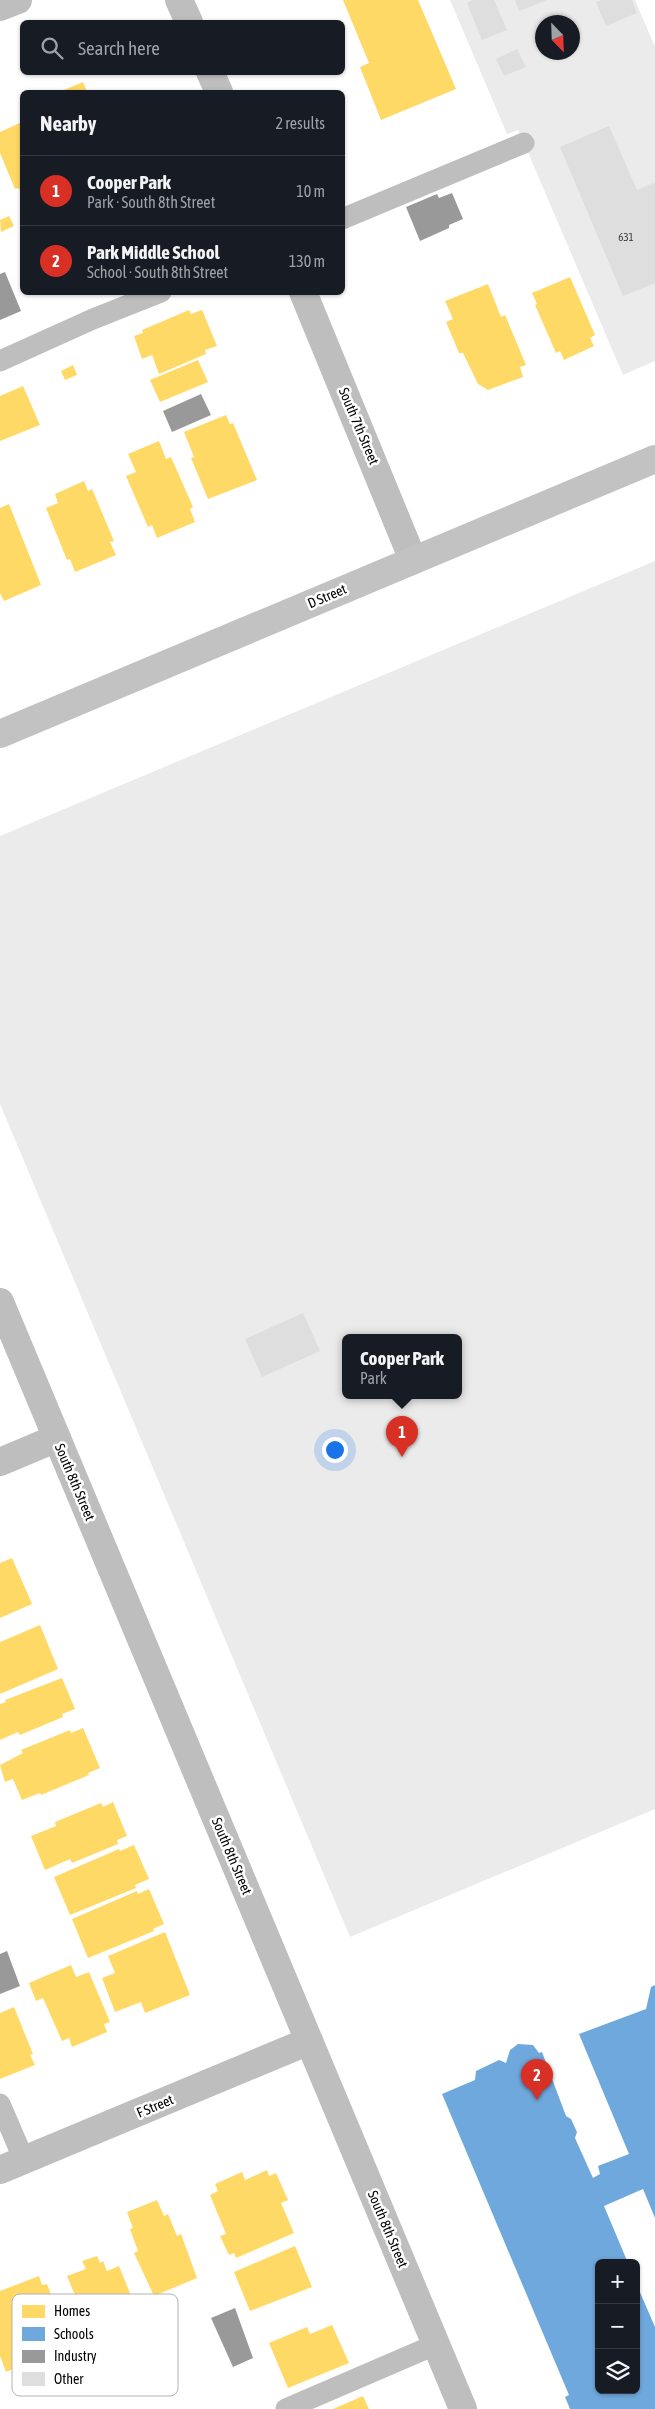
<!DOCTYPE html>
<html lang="en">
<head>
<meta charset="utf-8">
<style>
	:root { --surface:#171b24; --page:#20242c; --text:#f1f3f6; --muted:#9ea1a6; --line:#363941; --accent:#d93025 }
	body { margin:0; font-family:"Asap Condensed",sans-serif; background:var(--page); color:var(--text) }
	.controls { position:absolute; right:15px; bottom:15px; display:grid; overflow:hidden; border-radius:8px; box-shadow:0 1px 4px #0004 }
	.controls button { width:45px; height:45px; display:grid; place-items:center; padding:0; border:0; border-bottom:1px solid var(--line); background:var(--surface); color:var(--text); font:25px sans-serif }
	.compass { position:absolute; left:535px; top:15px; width:45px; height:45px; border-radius:50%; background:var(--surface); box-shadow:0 1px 4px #0004; rotate:157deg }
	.you { position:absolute; left:334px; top:1449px; width:18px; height:18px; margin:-12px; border:4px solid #fff; border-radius:50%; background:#1a73e8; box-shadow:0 0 0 8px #1a73e833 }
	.badge { display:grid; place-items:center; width:32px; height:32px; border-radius:50%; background:var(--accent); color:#fff; font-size:16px; font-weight:700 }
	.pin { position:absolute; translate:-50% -41px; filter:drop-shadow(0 1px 2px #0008) }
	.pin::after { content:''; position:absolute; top:26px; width:18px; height:15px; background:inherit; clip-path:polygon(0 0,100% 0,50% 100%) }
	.popup { position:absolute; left:342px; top:1334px; width:120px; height:65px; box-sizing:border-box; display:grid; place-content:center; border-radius:8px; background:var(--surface); filter:drop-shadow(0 1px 4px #0005); font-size:16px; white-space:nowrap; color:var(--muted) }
	.popup b { font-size:19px; color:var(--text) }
	.popup::after { content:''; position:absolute; left:50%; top:100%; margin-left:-10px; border:10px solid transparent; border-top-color:var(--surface) }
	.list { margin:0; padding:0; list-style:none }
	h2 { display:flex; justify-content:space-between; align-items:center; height:65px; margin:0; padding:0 20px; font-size:21px }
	h2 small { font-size:16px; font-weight:400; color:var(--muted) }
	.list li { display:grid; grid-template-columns:32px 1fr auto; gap:15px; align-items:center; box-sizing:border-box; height:70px; padding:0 20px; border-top:1px solid var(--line) }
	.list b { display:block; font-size:19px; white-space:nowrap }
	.list p { margin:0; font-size:16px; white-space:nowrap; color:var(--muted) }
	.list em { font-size:16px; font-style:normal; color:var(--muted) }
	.icon { flex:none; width:28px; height:28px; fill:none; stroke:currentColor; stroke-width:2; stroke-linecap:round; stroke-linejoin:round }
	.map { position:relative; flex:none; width:655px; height:2409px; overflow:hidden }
	.search { position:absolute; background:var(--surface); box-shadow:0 1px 4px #0004; left:20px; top:20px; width:325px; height:55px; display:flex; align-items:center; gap:12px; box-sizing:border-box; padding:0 18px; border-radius:8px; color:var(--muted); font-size:19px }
	.panel { position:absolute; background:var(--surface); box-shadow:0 1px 4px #0004; left:20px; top:90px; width:325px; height:205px; border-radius:8px }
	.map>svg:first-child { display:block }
	.green { fill:#ebebeb; fill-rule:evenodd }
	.homes { fill:#ffd966 }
	.schools { fill:#6fa8dc }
	.industry { fill:#999 }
	.building { fill:#dedede }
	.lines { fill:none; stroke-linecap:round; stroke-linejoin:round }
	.lane { stroke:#bebebe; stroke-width:21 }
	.street { stroke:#bebebe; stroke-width:28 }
	.secondary { stroke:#c2c2c2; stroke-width:28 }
	.labels { text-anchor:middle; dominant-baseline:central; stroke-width:5; stroke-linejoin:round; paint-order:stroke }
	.number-label { font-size:11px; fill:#383838 }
	.street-label { font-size:14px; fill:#000; stroke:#fff }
	.key { fill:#fff; stroke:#b2b2b2; stroke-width:1 }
	.key-label { font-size:14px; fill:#000 }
</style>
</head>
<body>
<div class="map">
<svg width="655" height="2409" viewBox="0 0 655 2409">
	<rect width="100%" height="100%" fill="#fff"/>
	<g class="green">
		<path d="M450,0H635L655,47V361L623,375L524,143L518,130L507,134ZM542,22H572V52H542Z"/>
		<path d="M655,561V1809L350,1937L0,1104V836ZM346,1338H458V1396H346Z"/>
	</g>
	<g class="homes">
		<path d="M343,0H418L456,89L381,120L360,67L369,63Z"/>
		<path d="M83,82L87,92H59Z"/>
		<path d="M22,122V197L19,188L15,189L0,153V132Z"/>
		<path d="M9,216L14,226L1,232L0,220Z"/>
		<path d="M570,277L595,335L590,338L594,346L564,360L560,351L556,353L535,305L537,304L532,293Z"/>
		<path d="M488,284L501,317L505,315L526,365L520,367L523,377L488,390L478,384L463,353H459L446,322L453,319L445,301Z"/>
		<path d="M189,310L191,314L202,310L217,346L205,350L206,354L159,374L152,355L142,359L134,336L143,333L142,330Z"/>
		<path d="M198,360L208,382L160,402L150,380Z"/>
		<path d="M73,365L77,375L65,380L61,371Z"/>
		<path d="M23,386L40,425L0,441V396Z"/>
		<path d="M226,415L230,424L233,423L257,480L208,499L191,458L194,457L184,432Z"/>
		<path d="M159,441L166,459L171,457L193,507L190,509L195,522L157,538L152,525L148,527L126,476L136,472L128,454Z"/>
		<path d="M84,481L88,491L92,489L114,541L110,542L116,555L75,572L70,559L67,560L46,508L58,503L55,494Z"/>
		<path d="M9,504L41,585L4,601L0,593V508Z"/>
		<path d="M12,1558L32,1604L0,1618V1563Z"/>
		<path d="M40,1625L58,1669L0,1694V1642Z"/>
		<path d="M62,1678L75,1709L62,1714L63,1717L20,1735L18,1732L0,1740V1704L6,1702L5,1700Z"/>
		<path d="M83,1728L100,1768L88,1773L89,1775L41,1795L40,1793L22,1800L13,1779L5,1782L0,1765L23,1753L21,1750L70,1730L71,1733Z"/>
		<path d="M113,1802L127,1836L117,1840L118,1844L72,1863L70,1859L45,1870L31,1836L56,1826L55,1822L101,1803L103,1807Z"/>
		<path d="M134,1845L149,1879L135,1885L136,1888L70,1915L54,1877L119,1849L120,1851Z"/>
		<path d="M149,1889L164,1924L153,1929L154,1931L88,1958L72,1919L137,1891L138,1894Z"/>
		<path d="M165,1932L190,1995L145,2013L141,2002L115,2012L102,1978L115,1973L108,1956Z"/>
		<path d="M71,1965L76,1977L89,1972L110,2022L104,2024L107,2032L72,2047L69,2038L62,2041L43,1998L36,2001L29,1983Z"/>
		<path d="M14,2007L33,2054L30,2055L35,2065L0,2079V2013Z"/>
		<path d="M267,2170L269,2176L276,2173L288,2200L281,2203L294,2233L236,2258L234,2253L229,2255L220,2236L226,2234L210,2195L218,2191L215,2184L242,2172L245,2180Z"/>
		<path d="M157,2200L164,2216L168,2214L177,2236L181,2234L197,2278L154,2296L134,2253L138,2251L130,2229L133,2228L127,2212Z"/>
		<path d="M295,2246L312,2287L250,2311L234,2272Z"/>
		<path d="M97,2256L100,2263L103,2261L107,2271L119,2266L145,2330L119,2341L115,2331L96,2339L89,2321L86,2322L67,2276L86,2269L82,2261Z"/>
		<path d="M39,2276L42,2285L47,2284L61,2321L64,2319L75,2345L61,2350L64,2358L24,2374L21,2366L6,2372L0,2356V2291Z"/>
		<path d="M332,2325L349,2363L288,2388L269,2343L307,2327L310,2334Z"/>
		<path d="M363,2396L369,2409H333Z"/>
	</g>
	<path class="schools" d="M655,1985V2218L643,2189L604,2206L628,2263H599V2390H636V2283L655,2327V2409H570L565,2397L569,2395L442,2094L475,2080L476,2071L499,2060L506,2063L510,2050L518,2044L533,2045L539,2053L542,2052L566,2116L571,2119L577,2132L575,2138L593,2178L600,2174L598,2166L629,2154L579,2034L646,2009L651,1987Z"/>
	<g class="industry">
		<path d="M452,193L463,219L449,225V228L420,241L406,207L437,194L439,198Z"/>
		<path d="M5,272L21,311L0,320V274Z"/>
		<path d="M201,394L211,415L172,432L163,411Z"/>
		<path d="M7,1951L20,1986L0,1994V1954Z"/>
		<path d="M235,2308L253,2358L233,2367L211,2318Z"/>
		<path d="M164,2333L178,2367L156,2376L142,2342Z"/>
	</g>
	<g class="building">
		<path d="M473,0H494L507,30L482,40L467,3Z"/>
		<path d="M515,0H547L519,11Z"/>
		<path d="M602,0H632L637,13L606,26L596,2Z"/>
		<path d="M517,49L526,67L504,76L496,59Z"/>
		<path d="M609,126L637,190L655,182V283L623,296L560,147Z"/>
		<path d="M303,1313L320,1351L262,1377L245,1339Z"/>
	</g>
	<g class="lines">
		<g class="lane">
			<path d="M342,219L524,143"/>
			<path d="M0,361L93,319L161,292"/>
			<path d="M0,2104L24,2160"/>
			<path d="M286,2409L437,2344"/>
		</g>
		<g class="street">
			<path d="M179,0L189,22"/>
			<path d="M0,7L18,0"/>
			<path d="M210,72L219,92"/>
			<path d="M303,292L413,560"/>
			<path d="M0,1302L463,2409"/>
			<path d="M0,1462L57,1438"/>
			<path d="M0,2170L309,2041"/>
		</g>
		<path class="secondary" d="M0,734L655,459"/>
	</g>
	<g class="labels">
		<g class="number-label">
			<text x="626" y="237">631</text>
		</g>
		<g class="street-label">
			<text transform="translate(359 426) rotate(67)">South 7th Street</text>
			<text transform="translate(327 596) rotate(-23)">D Street</text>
			<text transform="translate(75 1482) rotate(67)">South 8th Street</text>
			<text transform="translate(232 1856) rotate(67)">South 8th Street</text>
			<text transform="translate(155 2106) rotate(-23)">F Street</text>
			<text transform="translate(388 2229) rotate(67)">South 8th Street</text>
		</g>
	</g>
	<rect x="12" y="2294" width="166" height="102" rx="8" class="key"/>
	<rect x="22" y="2305" width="23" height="13" fill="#ffd966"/>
	<rect x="22" y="2327" width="23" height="14" fill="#6fa8dc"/>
	<rect x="22" y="2350" width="23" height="13" fill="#999"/>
	<rect x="22" y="2372" width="23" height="14" fill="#dedede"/>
	<g class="key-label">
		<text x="54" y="2316">Homes</text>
		<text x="54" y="2339">Schools</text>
		<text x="54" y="2361">Industry</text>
		<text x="54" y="2384">Other</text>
	</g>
</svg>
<div class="controls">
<button>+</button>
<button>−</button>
<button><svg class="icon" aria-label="layers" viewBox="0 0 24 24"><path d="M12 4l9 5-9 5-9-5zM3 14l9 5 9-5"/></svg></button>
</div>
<svg class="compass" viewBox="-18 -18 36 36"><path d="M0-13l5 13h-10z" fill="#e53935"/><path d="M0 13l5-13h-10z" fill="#9ea1a6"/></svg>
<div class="you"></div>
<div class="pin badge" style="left:402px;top:1457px">1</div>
<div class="popup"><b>Cooper Park</b>Park</div>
<div class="pin badge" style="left:537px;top:2100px">2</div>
<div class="search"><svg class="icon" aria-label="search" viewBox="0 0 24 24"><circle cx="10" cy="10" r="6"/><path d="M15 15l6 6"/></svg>Search here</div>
<section class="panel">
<h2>Nearby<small>2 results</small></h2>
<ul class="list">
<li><span class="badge">1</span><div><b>Cooper Park</b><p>Park · South 8th Street</p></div><em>10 m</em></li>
<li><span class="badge">2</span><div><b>Park Middle School</b><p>School · South 8th Street</p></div><em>130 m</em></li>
</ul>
</section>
</div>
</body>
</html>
